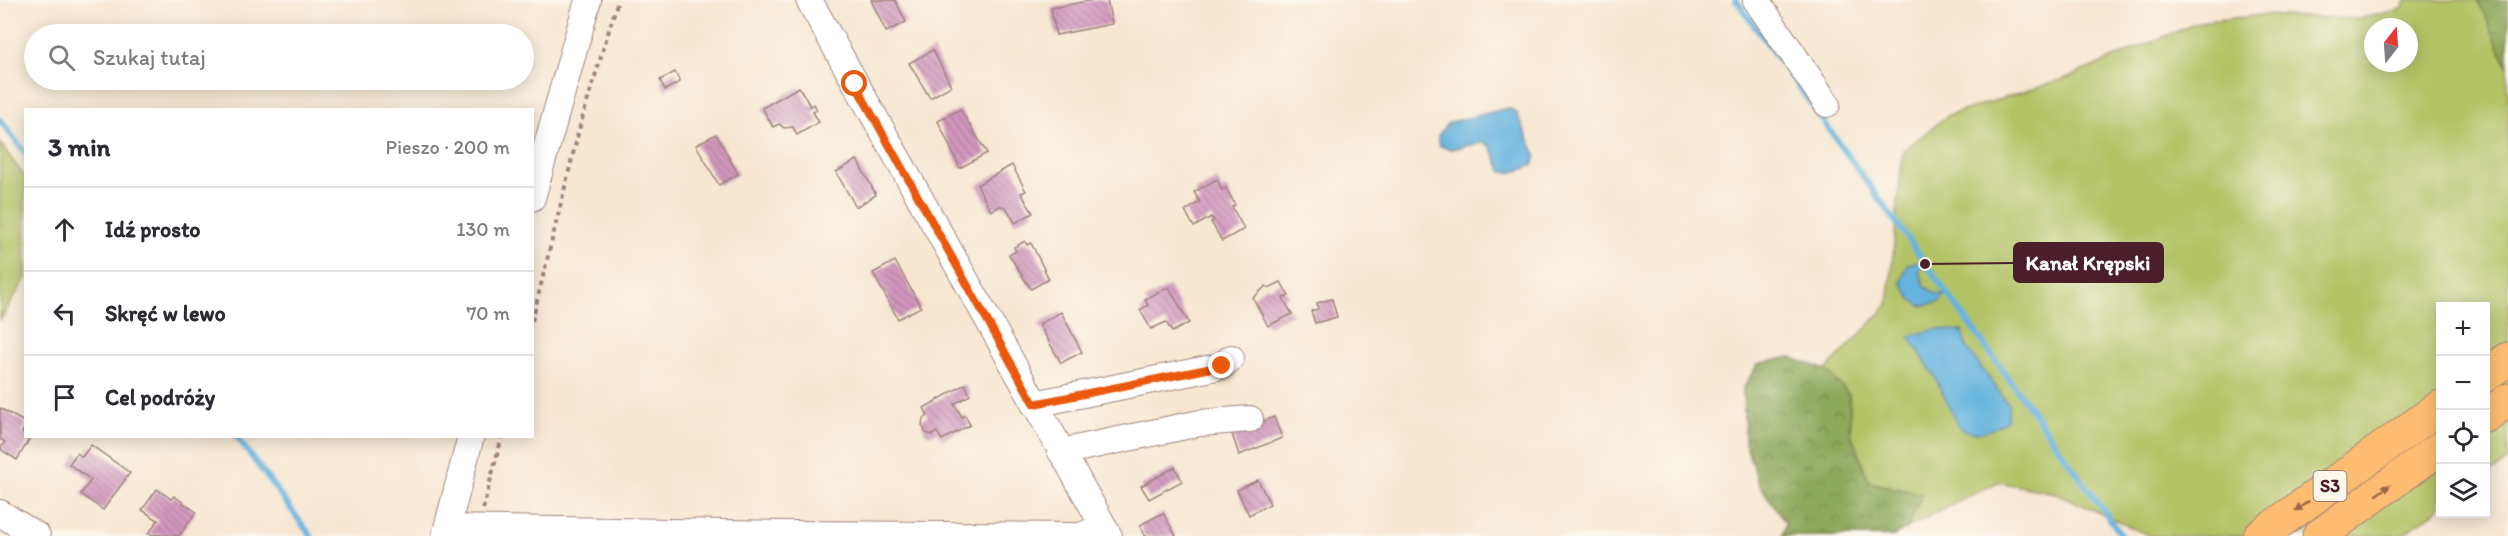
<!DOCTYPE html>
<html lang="pl">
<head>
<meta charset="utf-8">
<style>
	:root { --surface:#fff; --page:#f2f2f3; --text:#2b2b33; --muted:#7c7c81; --line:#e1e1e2 }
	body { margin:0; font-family:Itim,sans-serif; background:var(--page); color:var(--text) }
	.controls { position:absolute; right:18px; bottom:18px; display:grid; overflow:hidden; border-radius:0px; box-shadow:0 3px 15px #0003 }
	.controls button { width:54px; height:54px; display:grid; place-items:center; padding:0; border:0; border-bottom:2px solid var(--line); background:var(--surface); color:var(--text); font:30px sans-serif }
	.compass { position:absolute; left:2364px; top:18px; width:54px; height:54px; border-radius:50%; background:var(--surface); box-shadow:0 3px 15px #0003; rotate:17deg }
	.stop { position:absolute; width:18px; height:18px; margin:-14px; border:4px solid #ea580c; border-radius:50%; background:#fff }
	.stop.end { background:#ea580c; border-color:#fff; box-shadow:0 2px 6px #0008 }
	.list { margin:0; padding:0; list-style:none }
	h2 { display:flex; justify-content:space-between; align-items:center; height:78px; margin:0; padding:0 24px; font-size:26px }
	h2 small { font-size:20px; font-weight:400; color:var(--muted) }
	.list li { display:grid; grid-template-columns:39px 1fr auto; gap:18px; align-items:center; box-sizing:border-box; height:84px; padding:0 24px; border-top:2px solid var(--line) }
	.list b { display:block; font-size:22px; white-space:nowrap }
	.list em { font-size:20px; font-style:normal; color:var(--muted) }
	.icon { flex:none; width:33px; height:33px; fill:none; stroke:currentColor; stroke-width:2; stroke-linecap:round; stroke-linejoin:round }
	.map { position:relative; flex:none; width:2508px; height:536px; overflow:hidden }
	.search { position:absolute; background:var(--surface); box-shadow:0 3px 15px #0003; left:24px; top:24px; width:510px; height:66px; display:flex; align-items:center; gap:15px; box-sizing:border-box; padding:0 21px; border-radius:33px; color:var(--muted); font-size:22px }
	.panel { position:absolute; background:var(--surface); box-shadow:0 3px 15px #0003; left:24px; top:108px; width:510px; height:330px; border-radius:0px }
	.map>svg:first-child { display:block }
	.green { fill:#b2c265; stroke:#7e7048; stroke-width:1.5; fill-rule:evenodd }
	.forest { fill:url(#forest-crowns); stroke:#6c6442; stroke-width:1.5 }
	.water { fill:#65b4df; stroke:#586a85; stroke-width:1.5 }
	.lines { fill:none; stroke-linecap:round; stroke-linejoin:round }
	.stream { stroke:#65b4df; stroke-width:6 }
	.building { fill:url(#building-back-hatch) }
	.minor-casing { stroke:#a0837e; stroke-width:28 }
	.highway-casing { stroke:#a0837e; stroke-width:35 }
	.path { stroke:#a0837e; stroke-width:4; stroke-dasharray:4.5 4.5; stroke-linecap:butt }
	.minor { stroke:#fff; stroke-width:26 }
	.highway { stroke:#fdbc6f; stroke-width:33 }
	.oneway { fill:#9b664a }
	.route { stroke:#ea580c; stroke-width:8 }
	.labels { text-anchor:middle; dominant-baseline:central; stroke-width:4.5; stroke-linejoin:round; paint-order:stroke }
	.shield { fill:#fbf7ec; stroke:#7f6065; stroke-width:1.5 }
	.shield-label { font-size:18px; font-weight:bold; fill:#4a1f2b }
	.leader { fill:none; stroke:#4a1f2b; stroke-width:2 }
	.callout-dot { fill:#4a1f2b; stroke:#fbf7ec; stroke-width:2 }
	.callout { fill:#4a1f2b; stroke:#4a1f2b; stroke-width:2 }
	.callout-label { font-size:21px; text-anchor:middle; font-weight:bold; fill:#fff }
</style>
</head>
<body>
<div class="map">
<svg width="2508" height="536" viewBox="0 0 2508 536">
	<defs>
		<pattern id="forest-crowns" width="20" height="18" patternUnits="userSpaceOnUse" patternTransform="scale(1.5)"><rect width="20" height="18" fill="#8da85a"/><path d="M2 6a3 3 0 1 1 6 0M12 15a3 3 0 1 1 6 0" fill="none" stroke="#75884b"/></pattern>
		<pattern id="building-back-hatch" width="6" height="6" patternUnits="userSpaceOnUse" patternTransform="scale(1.5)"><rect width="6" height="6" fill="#d196be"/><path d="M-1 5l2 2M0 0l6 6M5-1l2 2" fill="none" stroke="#ac7a9b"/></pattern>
	</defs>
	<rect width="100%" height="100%" fill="#fbf7ec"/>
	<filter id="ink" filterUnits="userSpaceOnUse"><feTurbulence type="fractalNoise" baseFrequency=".0167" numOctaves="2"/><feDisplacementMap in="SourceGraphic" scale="12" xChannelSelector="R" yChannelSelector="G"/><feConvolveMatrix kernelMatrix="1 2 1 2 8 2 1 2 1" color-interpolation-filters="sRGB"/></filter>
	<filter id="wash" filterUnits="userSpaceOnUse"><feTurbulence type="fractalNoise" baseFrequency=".008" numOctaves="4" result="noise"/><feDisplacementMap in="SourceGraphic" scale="24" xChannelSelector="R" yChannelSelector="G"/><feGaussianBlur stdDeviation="1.35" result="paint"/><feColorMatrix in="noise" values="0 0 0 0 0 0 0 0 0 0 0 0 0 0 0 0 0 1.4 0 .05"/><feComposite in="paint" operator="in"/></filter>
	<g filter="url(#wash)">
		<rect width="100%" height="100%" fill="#f7e7d1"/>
		<g class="green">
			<path d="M2407,0H2478L2508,67V460L2486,476V306H2440V508L2400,536H2150L2056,493L1998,482L1907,528L1922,494L1869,482L1851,434L1849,395L1826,370L1888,305L1903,151L1947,116L2064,79L2199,22L2261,15L2358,19L2402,9ZM2373,27H2409V63H2373Z"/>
			<path d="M0,143L25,177L26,278L0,320Z"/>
		</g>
		<g class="forest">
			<path d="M2478,0H2508V67Z"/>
			<path d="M1790,357L1826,370L1849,395L1851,434L1869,482L1922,494L1907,528L1894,536H1782L1786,523L1759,484L1745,443L1743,388L1758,364Z"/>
		</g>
		<g class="water">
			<path d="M1508,108L1516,112L1536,155L1533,165C1522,169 1514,174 1502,172L1491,147L1484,142L1451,149L1440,146L1438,136L1447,124L1455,121Z"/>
			<path d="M1918,262L1925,264L1919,271L1925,286L1936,294H1946L1939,302L1921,306L1912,300L1901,282L1908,264Z"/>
			<path d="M1938,329L1962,331L1966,347L2009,405L2007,420C1990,432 1979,436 1960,429L1934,375L1909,336Z"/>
		</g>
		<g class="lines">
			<g class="stream">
				<path d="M1736,0L2122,536"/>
				<path d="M0,120L26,154"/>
				<path d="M236,436L311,536"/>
			</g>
		</g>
		<g id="blocks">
			<g class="building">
				<path d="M871,0H895L906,22L886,32Z"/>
				<path d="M1093,0H1107L1112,24L1056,35L1051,8Z"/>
				<path d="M933,50L951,86L930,98L909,63Z"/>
				<path d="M675,72L680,82L665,90L660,80Z"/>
				<path d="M799,87L810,106L814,104L817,110L813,112L819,122L797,135L793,127L784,128L779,124L773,127L762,108Z"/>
				<path d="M960,109L987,153L960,168L938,121Z"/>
				<path d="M716,134L738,174L719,185L696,145Z"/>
				<path d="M857,160L876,195L856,207L836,172Z"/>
				<path d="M1012,165L1026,191L1021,193L1033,213L1015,223L1006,207L1000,206L991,211L977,185Z"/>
				<path d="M1217,179L1222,190L1226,188L1235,205L1232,207L1244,229L1222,241L1211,222L1214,221L1211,217L1194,227L1185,211L1200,202L1194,192Z"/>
				<path d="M1025,241L1027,245L1031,243L1049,279L1031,289L1009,255L1016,251L1014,247Z"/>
				<path d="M895,261L921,307L898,319L873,273Z"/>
				<path d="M1281,282L1289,296L1283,298L1292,314L1268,326L1253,298L1266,286L1269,288Z"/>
				<path d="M1169,287L1189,323L1172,332L1166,322L1151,329L1140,310L1148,305L1145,299Z"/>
				<path d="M1332,299L1337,317L1315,323L1311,311L1318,309L1317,303Z"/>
				<path d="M1061,312L1082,352L1061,363L1039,324Z"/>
				<path d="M965,384L970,395L954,404L962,417L965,415L970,425L942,440L937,432L932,435L926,433L922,425L923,419L928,416L924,408Z"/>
				<path d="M0,408L26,423L22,433L30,438L17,460L0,449L5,442L0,439Z"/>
				<path d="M1274,417L1282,438L1239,455L1232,434Z"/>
				<path d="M91,445L130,473L103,510L81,494L91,480L69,464L77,453L82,457Z"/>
				<path d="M1175,467L1182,481L1149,499L1141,486Z"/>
				<path d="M1258,480L1270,504L1249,515L1237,490Z"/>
				<path d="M157,489L171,499L174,496L196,512L179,536L148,534L158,520L142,510Z"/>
				<path d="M1163,513L1176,536H1145L1140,525Z"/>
			</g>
		</g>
	</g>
	<g filter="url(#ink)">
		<use href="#blocks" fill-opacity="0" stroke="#a0837e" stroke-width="1.5"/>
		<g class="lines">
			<defs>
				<g id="minor">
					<path d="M809,0L1109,536"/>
					<path d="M1756,0L1827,104"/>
					<path d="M532,198L588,0"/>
					<path d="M1034,404L1222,366L1231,358"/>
					<path d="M1061,452L1200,423L1250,419"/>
					<path d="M0,513L37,536"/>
					<path d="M448,528L787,534L1080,536L1104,527"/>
					<path d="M445,536L471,436"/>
				</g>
				<g id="highway">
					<path d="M2486,375L2508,359"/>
					<path d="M2486,416L2508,400"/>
					<path d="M2260,536L2440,407"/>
					<path d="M2319,536L2440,448"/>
				</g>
			</defs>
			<use href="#minor" class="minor-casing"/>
			<use href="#highway" class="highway-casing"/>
			<g class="path">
				<path d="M532,321L580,126L618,0"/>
				<path d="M483,509L502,436"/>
			</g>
			<use href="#minor" class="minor"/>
			<use href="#highway" class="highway"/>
		</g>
		<defs><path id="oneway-solid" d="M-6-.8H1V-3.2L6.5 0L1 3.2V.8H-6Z" transform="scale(1.5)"/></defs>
		<g class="oneway">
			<use href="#oneway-solid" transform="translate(2383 490) rotate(-36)"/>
			<use href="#oneway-solid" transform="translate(2302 506) rotate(145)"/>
		</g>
	</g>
	<g class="lines" filter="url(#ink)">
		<path class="route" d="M855,84L1034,404L1222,366"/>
	</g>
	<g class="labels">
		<rect class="shield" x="2313.5" y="471" width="33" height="30" rx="4.5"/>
		<g class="shield-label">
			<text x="2330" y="486">S3</text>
		</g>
	</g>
	<path class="leader" d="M1925 264L2014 263"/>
	<circle class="callout-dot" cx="1925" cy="264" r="6"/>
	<rect class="callout" x="2014" y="243" width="149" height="39" rx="6"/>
	<g class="callout-label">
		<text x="2088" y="270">Kanał Krępski</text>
	</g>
</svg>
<div class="controls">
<button>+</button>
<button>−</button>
<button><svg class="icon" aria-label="locate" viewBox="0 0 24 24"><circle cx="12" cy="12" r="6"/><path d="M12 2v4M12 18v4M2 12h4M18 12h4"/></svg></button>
<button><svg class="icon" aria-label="layers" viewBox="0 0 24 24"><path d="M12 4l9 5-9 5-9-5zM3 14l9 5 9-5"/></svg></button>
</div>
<svg class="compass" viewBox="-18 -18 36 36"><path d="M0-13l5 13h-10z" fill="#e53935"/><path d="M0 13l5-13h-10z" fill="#7c7c81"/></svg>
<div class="stop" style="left:855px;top:84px"></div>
<div class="stop end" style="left:1222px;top:366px"></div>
<div class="search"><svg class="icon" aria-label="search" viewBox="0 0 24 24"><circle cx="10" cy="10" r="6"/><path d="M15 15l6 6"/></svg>Szukaj tutaj</div>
<section class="panel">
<h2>3 min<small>Pieszo · 200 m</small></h2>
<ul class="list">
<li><svg class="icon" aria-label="ahead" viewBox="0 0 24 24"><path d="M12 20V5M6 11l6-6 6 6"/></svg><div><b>Idź prosto</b></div><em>130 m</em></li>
<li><svg class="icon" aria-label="left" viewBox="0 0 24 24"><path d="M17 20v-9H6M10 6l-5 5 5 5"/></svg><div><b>Skręć w lewo</b></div><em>70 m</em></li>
<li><svg class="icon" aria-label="arrive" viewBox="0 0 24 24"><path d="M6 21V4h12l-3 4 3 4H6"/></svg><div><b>Cel podróży</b></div></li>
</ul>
</section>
</div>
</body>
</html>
